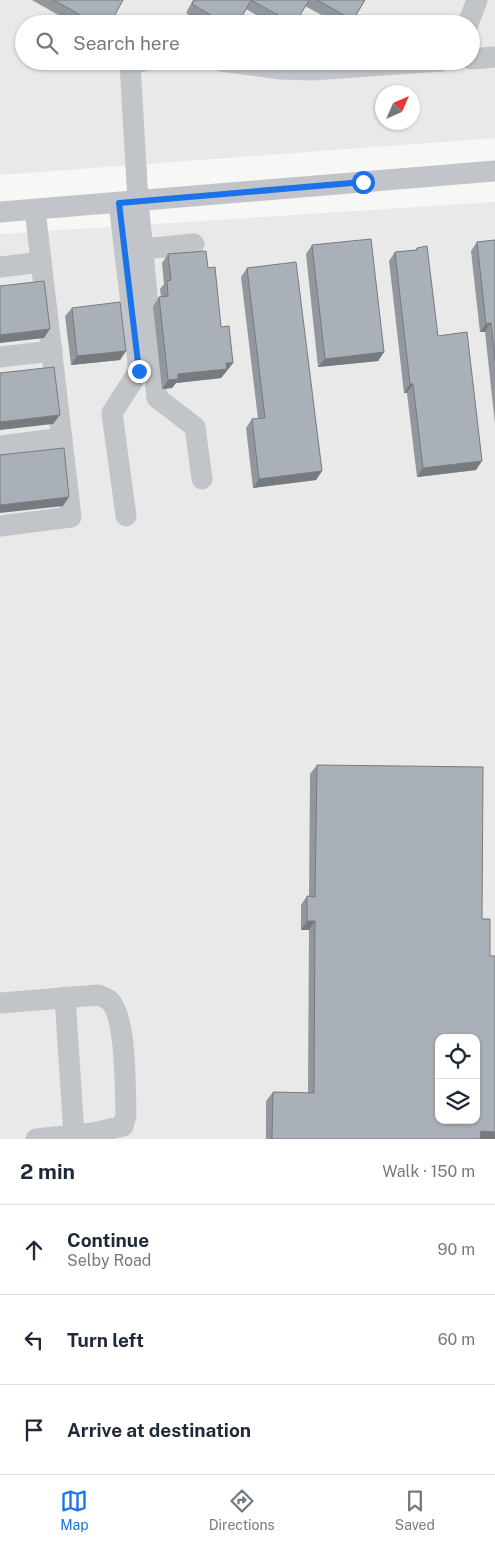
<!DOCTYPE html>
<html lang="en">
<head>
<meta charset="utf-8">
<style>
	:root { --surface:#fff; --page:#f6f6f7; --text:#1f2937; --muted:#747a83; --line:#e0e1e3; --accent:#1a73e8 }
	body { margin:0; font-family:"Public Sans",sans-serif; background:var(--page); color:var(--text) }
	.controls { position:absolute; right:15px; bottom:15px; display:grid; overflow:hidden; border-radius:10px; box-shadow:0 1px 4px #0004 }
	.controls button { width:45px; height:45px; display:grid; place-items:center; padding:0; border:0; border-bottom:1px solid var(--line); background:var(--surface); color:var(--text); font:25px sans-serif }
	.compass { position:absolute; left:375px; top:85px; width:45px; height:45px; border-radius:50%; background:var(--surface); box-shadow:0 1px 4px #0004; rotate:45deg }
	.stop { position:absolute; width:15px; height:15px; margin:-11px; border:4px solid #1a73e8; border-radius:50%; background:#fff }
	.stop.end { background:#1a73e8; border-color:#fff; box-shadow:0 1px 5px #0008 }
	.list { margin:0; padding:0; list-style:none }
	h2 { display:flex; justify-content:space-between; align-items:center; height:65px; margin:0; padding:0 20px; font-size:21px }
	h2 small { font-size:16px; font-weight:400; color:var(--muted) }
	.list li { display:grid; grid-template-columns:32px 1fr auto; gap:15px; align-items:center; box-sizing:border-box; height:90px; padding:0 20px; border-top:1px solid var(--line) }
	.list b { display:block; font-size:19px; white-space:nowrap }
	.list p { margin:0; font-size:16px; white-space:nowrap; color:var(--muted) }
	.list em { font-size:16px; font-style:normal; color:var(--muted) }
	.icon { flex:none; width:28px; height:28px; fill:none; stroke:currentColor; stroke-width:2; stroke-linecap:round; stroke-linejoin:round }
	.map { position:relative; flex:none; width:495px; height:1139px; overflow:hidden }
	.search { position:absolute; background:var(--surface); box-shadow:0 1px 4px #0004; left:15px; right:15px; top:15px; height:55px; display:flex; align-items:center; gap:12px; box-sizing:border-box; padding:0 18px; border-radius:28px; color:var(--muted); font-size:19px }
	.sheet { height:335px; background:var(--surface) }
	nav { display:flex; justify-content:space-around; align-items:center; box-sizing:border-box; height:70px; border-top:1px solid var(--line); background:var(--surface); font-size:14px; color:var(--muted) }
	nav a { display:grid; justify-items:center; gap:2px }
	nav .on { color:var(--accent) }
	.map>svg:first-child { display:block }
	.built { fill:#e8e9e8; fill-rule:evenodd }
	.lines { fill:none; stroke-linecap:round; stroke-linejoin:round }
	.minor { stroke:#c1c4c8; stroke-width:21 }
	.wall { fill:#91979d }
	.shaded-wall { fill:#767b80 }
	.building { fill:#a9b0b7; stroke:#767b80; fill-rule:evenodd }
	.route { stroke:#1a73e8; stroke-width:6 }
</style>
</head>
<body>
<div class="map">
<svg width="495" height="1139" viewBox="0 0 495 1139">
	<rect width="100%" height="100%" fill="#f7f8f5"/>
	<g class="built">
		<path d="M0,0H495V138L0,175ZM24,24H471V61H24ZM382,92H412V122H382Z"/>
		<path d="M495,202V1139H0V234ZM439,1038H476V1120H439Z"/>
	</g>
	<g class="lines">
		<g class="minor">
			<path d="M468,24L477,0"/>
			<path d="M471,59L495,57"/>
			<path d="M143,61L130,64L138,201L157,398L195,427L202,479"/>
			<path d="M221,61L281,69L312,70L441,61"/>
			<path d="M119,203L139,371L112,413L126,516"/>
			<path d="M0,212L495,171"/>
			<path d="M143,249L194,244"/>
			<path d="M0,267L41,262"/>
			<path d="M0,357L52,351"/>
			<path d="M0,446L62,438"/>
			<path d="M0,526L71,517L35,210"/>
			<path d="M65,997L74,1135"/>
			<path d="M0,1003L98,995C102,996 106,998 109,1000C127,1016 125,1089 126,1115L123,1126L93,1133L36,1139"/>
		</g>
	</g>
	<g class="wall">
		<path d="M32,0H123L110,24H74Z"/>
		<path d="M193,0H365L351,24H338L305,6L295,24H272L246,9L238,24H204L186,13Z"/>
		<path d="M495,240V424L485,332H480L471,251L477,242Z"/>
		<path d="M312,245L384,352L378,361L318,367L306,254Z"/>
		<path d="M417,248L438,336L476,470L417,477L407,393H404L389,261L395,252L415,250Z"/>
		<path d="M168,254L208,268L221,327L233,363L221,378L176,383L172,388L162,389L153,306L159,297H161L160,289L164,284L162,263Z"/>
		<path d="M247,268L322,471L316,480L253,488L246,428L252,419H258L241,277Z"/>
		<path d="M72,308L126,351L120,360L71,365L65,316Z"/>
		<path d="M317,765L482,919L490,956L495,1139H266V1101L273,1092L308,1093L309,930H301V905L307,896H309L310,774Z"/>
	</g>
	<g class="shaded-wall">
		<path d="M491,323L485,332H480L486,324Z"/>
		<path d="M50,329L44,338L0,343V335Z"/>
		<path d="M126,351L120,360L71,365L77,356Z"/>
		<path d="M384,352L378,361L318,367L325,359Z"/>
		<path d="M226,363H233L221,378L176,383L172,388L162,389L168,380L178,374Z"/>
		<path d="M410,384H413L407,393H404Z"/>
		<path d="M60,415L53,424L0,430V422Z"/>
		<path d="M482,461L476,470L417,477L423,468Z"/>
		<path d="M322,471L316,480L253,488L259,479Z"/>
		<path d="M69,497L63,506L0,513V505Z"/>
		<path d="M307,921H315L309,930H301Z"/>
		<path d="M481,1131L495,1132V1139H475Z"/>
	</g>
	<g class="building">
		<path d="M54,0H123L110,24H96Z"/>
		<path d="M194,0H309L295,24H294L251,0L238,24H226L192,4Z"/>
		<path d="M317,0H365L353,20Z"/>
		<path d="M371,239L384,352L325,359L312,245Z"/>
		<path d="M495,240V361L491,323L486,324L477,242Z"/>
		<path d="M427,246L438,336L467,332L482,461L423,468L413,384H410L395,252L417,250V248Z"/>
		<path d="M206,251L208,268L215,267L221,327L229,326L233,363H226L227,369L178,374V379L168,380L159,297L168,296L167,281L171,280L168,254Z"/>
		<path d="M296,262L322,471L259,479L252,419L265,418L247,268Z"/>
		<path d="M44,281L50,329L0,335V286Z"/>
		<path d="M120,302L126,351L77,356L72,308Z"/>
		<path d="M54,367L60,415L0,422V373Z"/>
		<path d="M64,448L69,497L0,505V455Z"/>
		<path d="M317,765L483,767L482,919H490V956H495V1132L481,1131L480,1139H272L273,1092L314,1093L315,921H307V896L315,897ZM439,1038H476V1120H439Z"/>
	</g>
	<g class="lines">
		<path class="route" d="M139,371L119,203L363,182"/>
	</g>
</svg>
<div class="controls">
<button><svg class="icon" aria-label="locate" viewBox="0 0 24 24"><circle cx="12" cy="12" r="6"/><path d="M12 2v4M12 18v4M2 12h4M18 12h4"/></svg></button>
<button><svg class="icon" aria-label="layers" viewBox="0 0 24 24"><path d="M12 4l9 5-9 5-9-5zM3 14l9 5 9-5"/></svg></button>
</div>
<svg class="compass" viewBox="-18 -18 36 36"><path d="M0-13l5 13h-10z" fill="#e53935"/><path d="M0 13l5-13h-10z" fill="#747a83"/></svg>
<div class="stop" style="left:363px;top:182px"></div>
<div class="stop end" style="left:139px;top:371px"></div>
<div class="search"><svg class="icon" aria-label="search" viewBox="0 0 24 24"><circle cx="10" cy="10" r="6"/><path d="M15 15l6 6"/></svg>Search here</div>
</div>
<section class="sheet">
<h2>2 min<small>Walk · 150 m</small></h2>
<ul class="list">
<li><svg class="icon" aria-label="ahead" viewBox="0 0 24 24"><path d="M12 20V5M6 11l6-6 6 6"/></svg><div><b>Continue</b><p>Selby Road</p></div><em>90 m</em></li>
<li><svg class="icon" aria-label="left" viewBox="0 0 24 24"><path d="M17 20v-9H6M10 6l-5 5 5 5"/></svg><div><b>Turn left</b></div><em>60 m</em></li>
<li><svg class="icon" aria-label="arrive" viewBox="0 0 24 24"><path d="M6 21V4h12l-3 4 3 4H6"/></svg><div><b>Arrive at destination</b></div></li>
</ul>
</section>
<nav>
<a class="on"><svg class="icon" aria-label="map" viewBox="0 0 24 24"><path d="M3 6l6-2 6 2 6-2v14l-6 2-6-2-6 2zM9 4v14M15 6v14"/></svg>Map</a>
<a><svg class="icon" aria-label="directions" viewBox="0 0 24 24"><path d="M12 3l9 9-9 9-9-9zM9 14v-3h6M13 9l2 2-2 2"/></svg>Directions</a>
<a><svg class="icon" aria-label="saved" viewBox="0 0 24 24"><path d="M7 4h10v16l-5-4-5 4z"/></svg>Saved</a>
</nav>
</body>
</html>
